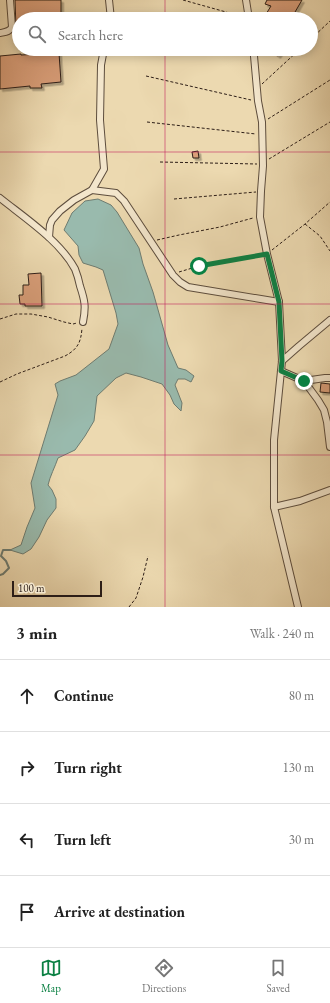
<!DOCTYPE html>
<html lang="en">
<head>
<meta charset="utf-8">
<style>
	:root { --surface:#fff; --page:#f2f2f2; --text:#222; --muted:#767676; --line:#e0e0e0; --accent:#0b8043 }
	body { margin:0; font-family:"EB Garamond",serif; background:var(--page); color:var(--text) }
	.scale { position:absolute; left:12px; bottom:10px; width:90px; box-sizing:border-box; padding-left:4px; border:2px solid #2d1e17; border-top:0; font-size:11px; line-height:14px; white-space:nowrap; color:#2d1e17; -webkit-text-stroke:3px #f3e6cc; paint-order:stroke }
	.stop { position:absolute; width:12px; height:12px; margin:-9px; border:3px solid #0b8043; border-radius:50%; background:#fff }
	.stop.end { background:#0b8043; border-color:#fff; box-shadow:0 1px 4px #0008 }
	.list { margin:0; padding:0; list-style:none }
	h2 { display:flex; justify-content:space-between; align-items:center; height:52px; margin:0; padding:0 16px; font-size:17px }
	h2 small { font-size:13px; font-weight:400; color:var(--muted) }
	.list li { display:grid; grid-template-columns:26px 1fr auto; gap:12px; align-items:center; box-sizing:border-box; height:72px; padding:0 16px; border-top:1px solid var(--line) }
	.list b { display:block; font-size:15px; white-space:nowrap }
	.list em { font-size:13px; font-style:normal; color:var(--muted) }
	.icon { flex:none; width:22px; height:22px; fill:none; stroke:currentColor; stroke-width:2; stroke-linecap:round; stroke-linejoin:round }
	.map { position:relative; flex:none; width:330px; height:607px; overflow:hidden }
	.search { position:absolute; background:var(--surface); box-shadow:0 2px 10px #0003; left:12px; right:12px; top:12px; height:44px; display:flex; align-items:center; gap:10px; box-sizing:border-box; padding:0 14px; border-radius:22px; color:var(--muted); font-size:15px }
	.sheet { height:340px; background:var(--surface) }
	nav { display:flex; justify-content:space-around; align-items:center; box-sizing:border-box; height:56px; border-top:1px solid var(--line); background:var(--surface); font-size:11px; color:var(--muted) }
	nav a { display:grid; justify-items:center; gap:2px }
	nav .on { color:var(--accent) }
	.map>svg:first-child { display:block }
	.water { fill:#99baad; stroke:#6e7c71 }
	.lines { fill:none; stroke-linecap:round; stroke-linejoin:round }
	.stream { stroke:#6e7c71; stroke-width:2 }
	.building { fill:#d99e79; stroke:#2d1e17; filter:url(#shadow) }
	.minor-casing { stroke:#5d4d3d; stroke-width:8 }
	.path { stroke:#2d1e17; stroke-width:1; stroke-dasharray:3 2; stroke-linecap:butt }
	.minor { stroke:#f3e6cc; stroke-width:6 }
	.route { stroke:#0b8043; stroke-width:5 }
	.grid { fill:none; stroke:#c2185b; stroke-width:1; stroke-opacity:0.55 }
</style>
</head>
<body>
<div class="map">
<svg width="330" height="607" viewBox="0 0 330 607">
	<defs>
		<filter id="shadow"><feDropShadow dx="2.5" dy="2.5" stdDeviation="0" flood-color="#0004"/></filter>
	</defs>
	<rect width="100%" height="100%" fill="#ecd9b0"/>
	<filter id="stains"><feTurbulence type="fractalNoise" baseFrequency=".005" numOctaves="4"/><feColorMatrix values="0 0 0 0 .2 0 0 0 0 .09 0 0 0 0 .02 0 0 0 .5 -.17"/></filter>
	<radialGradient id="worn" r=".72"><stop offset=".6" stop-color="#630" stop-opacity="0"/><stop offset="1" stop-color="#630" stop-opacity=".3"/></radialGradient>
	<path class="water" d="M98,199L111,205L117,212L139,248L143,264L153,292L168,345L178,368L186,370L194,376L191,382L185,379H178L175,385L182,403L181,411L174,404L170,395L162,384L141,377L126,373L116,378L97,396L94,421L85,436L75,450L58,458C55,467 50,476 48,485L52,490L56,499V508L47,520L39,537L31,549L23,554L10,550L21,545L27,527L35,508L31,483L58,395L55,384L60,381L76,375L109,349L118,324L116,313L103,270L96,267L83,263L79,255L78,246L64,230L72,213L85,201Z"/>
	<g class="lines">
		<path class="stream" d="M0,575L3,574L9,568L6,561L1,556L3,550H10"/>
	</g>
	<g class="building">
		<path d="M15,0H61V19H19V28H16Z"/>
		<path d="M267,0H302L291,19H263L271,6L265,4Z"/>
		<path d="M277,49H283L278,56L274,53Z"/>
		<path d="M59,53L61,82L41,84L42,88H30V86L0,89V56L21,54V55Z"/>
		<path d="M198,151L199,158H193L192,152Z"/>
		<path d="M41,273L42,306H25V304H20L19,295H23V285H29L28,274Z"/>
		<path d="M321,383L330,384V393L320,392Z"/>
	</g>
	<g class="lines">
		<defs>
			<g id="minor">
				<path d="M109,0L111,19"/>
				<path d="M246,0L249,19"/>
				<path d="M0,33C5,32 10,32 12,27L10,0"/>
				<path d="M252,49L254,56L258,101L262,122L263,166L261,191L260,217L267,254L279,302L282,361L274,440V507L298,607"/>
				<path d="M92,190L116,193L124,201L173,275L180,282L188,287L279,302"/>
				<path d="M0,198C25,218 60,241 75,269C77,274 79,281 80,286C85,301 86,307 83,322"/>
				<path d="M49,237L50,225L52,220L60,211L74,200L92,190L104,169L100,120L101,65L104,49"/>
				<path d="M282,361L299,346L330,320"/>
				<path d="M281,371L304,381L318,400L324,410L327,422L330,447"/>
				<path d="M304,381L325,378H330"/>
				<path d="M274,507L300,501L330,490"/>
			</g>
		</defs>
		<use href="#minor" class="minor-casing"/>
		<g class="path">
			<path d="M183,0L226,12L242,17"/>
			<path d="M311,39L330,21"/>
			<path d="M146,76L251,100"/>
			<path d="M262,84L300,49"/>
			<path d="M268,119L330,80"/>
			<path d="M147,122L256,134"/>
			<path d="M269,159L330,122"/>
			<path d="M160,162L257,164"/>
			<path d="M174,199L256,192"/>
			<path d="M305,224L320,236L330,251"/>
			<path d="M157,240L179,235L220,227L253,218"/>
			<path d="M272,250L305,224L330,202"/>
			<path d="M179,272L199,266L260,255"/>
			<path d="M0,319L16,314H31L48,317L64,322L73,324L77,323"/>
			<path d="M0,382L17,374L65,356C78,349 81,342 82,328"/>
			<path d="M129,607L136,598L143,577L148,556"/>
		</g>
		<use href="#minor" class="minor"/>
	</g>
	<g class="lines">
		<path class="route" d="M199,266L267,254L279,302L282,361L281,371L304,381"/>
	</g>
	<path class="grid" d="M165,0V19M165,49V607M0,152H330M0,304H330M0,455H330"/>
	<rect width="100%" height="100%" filter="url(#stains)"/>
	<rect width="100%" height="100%" fill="url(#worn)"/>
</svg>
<div class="scale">100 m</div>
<div class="stop" style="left:199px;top:266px"></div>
<div class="stop end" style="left:304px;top:381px"></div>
<div class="search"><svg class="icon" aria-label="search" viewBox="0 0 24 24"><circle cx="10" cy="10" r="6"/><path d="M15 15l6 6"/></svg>Search here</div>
</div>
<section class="sheet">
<h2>3 min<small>Walk · 240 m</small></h2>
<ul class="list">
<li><svg class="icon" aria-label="ahead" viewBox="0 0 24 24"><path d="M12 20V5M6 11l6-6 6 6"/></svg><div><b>Continue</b></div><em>80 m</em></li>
<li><svg class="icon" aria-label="right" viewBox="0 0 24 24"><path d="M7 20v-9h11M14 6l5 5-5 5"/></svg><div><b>Turn right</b></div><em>130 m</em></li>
<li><svg class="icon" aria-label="left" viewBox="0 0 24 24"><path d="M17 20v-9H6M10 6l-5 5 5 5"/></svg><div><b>Turn left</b></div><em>30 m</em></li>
<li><svg class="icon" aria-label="arrive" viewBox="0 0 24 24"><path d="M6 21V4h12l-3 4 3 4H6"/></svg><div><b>Arrive at destination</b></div></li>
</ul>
</section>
<nav>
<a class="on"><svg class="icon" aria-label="map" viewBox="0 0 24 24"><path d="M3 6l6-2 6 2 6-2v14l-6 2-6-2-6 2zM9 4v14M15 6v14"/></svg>Map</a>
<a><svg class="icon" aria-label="directions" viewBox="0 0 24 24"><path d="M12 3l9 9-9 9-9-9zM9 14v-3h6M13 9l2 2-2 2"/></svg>Directions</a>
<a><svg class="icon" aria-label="saved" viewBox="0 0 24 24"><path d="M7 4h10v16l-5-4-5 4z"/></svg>Saved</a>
</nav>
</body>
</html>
